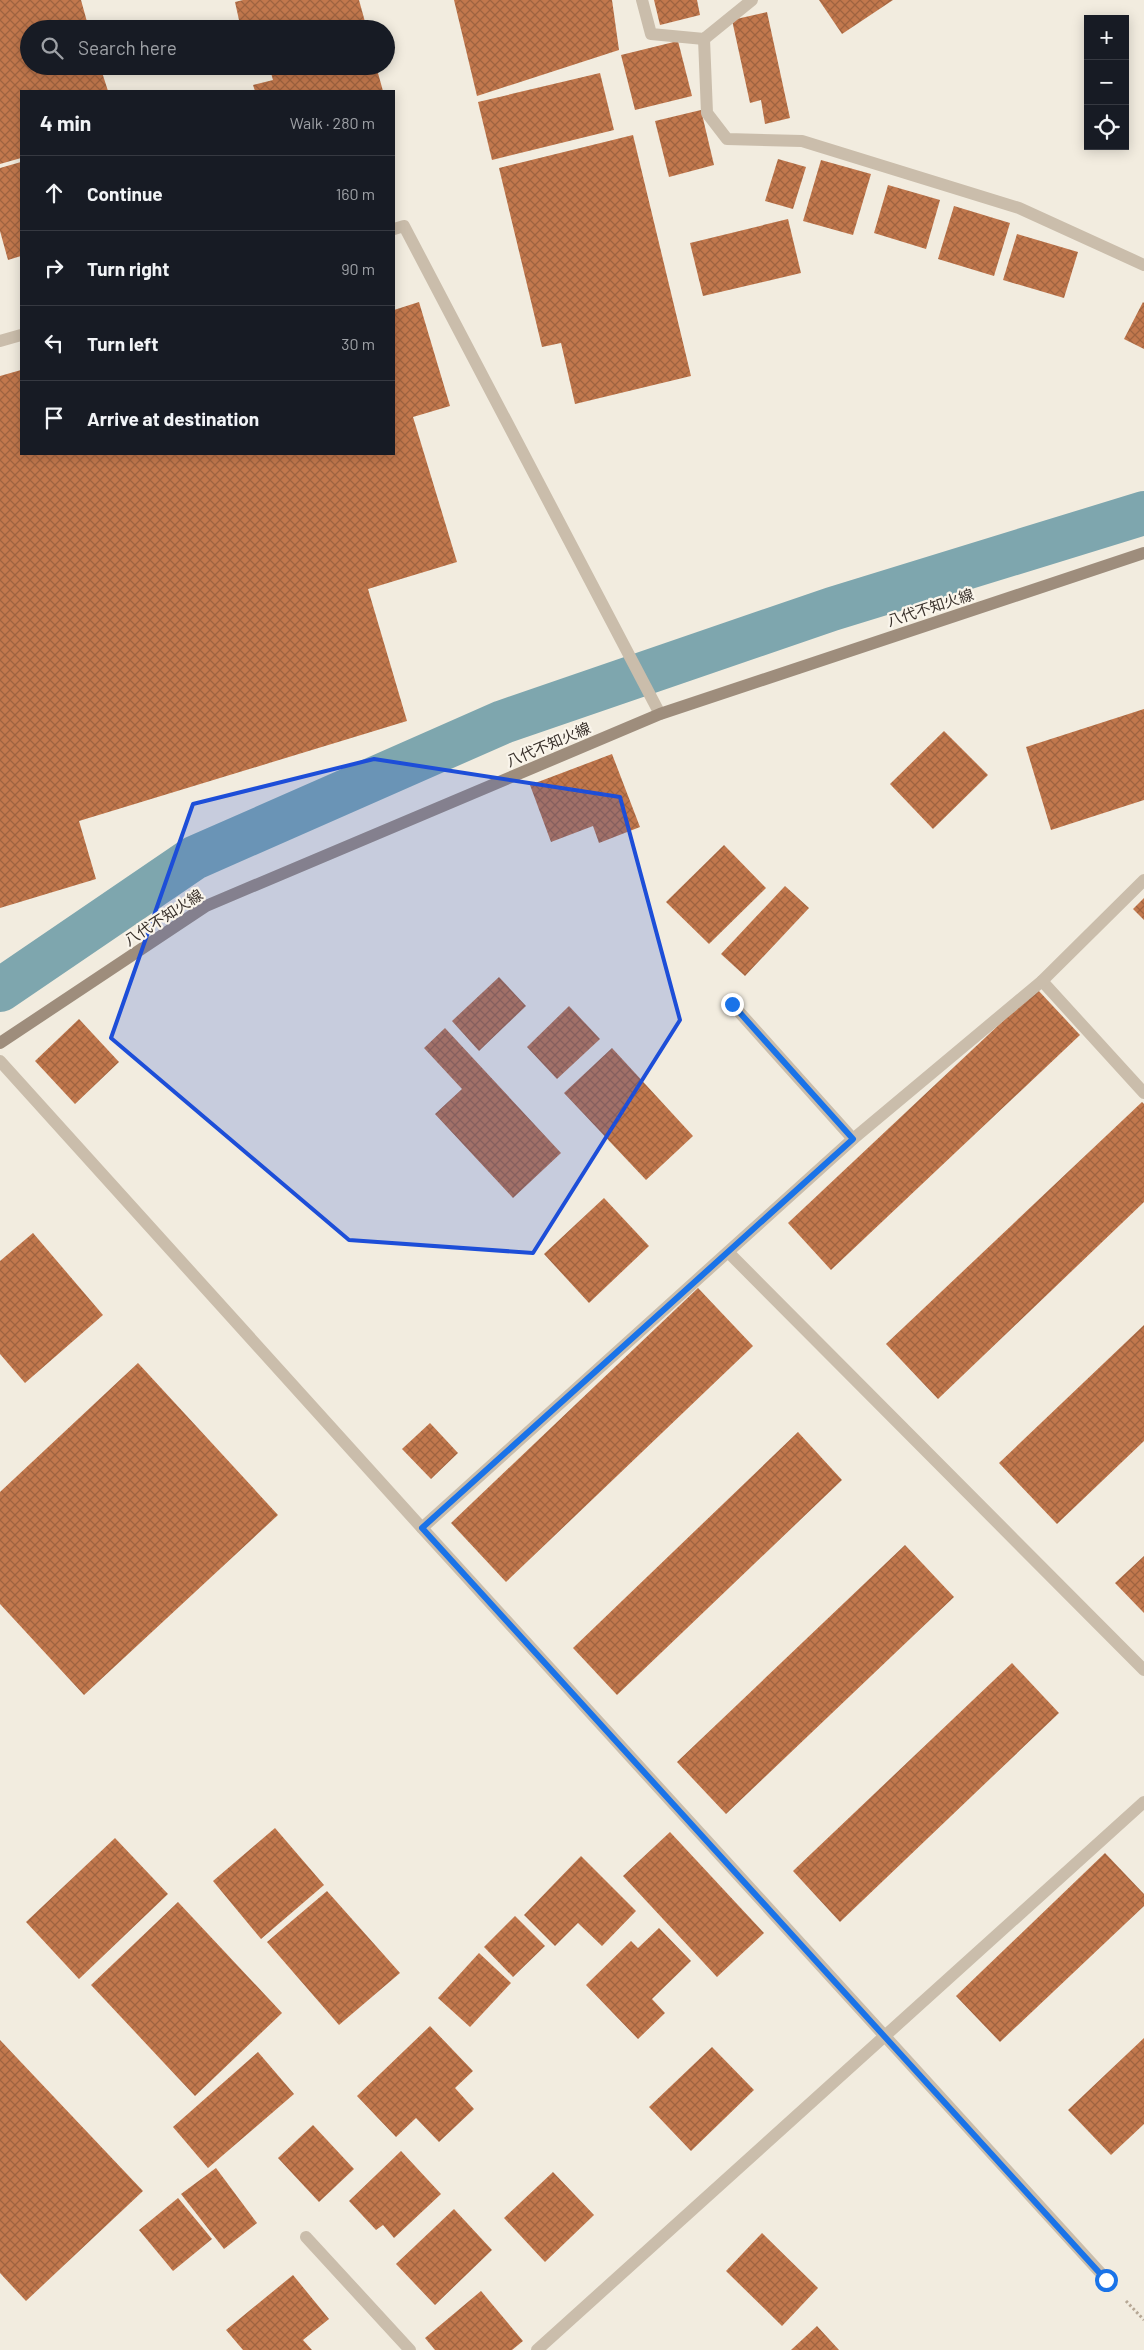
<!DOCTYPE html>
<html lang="en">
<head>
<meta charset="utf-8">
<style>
	:root { --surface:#171b24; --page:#20242c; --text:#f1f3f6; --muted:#9ea1a6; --line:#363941 }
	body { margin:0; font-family:Barlow,"Noto Sans JP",sans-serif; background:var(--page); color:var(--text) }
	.controls { position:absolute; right:15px; top:15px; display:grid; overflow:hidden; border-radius:0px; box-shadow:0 2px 12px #0003 }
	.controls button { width:45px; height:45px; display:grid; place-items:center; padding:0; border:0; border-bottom:1px solid var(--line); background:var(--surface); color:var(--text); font:25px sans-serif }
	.stop { position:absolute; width:15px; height:15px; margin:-11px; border:4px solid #1a73e8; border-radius:50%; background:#fff }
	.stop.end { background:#1a73e8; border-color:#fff; box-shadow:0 1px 5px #0008 }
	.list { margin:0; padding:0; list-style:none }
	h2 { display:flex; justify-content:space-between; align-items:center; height:65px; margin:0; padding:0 20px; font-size:21px }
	h2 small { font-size:16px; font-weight:400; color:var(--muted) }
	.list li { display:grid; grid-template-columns:32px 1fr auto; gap:15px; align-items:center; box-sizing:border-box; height:75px; padding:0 20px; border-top:1px solid var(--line) }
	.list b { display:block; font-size:19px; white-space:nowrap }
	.list em { font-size:16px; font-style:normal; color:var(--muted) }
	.icon { flex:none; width:28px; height:28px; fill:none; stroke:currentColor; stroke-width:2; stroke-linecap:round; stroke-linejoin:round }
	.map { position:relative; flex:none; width:1144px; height:2350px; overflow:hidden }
	.search { position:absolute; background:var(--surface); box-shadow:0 2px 12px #0003; left:20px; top:20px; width:375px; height:55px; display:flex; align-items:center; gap:12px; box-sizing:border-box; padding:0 18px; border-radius:28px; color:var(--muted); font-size:19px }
	.panel { position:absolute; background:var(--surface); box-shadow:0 2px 12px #0003; left:20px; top:90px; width:375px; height:365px; border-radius:0px }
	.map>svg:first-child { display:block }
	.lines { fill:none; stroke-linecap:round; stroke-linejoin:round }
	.canal { stroke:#7ea6ae; stroke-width:44 }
	.building { fill:url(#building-cross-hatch) }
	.path { stroke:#b6a795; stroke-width:3; stroke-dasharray:2.5 2.5; stroke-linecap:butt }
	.service { stroke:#cabdab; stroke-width:12 }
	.minor { stroke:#cabdab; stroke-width:12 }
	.secondary { stroke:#9e8d7c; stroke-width:12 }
	.route { stroke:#1a73e8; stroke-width:6 }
	.marked { fill:#1d4ed8; fill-opacity:0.2; stroke:#1d4ed8; stroke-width:4; stroke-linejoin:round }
	.labels { text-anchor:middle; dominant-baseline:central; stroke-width:4.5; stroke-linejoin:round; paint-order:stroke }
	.street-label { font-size:15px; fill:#38302a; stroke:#faf5eb }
</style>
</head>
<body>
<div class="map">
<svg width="1144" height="2350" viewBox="0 0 1144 2350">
	<defs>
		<pattern id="building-cross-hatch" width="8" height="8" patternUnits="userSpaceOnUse" patternTransform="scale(1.25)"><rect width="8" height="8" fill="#c2784d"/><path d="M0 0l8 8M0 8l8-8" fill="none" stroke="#9f6340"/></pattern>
	</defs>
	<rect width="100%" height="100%" fill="#f2ecdf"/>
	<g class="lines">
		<path class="canal" d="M0,990L194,858L503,722L832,609L1144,513"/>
	</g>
	<g class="building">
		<path d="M0,0H81L89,29H29V66H100L108,91H21V158L0,164Z"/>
		<path d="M243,0H359L367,29H241L235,2Z"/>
		<path d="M454,0H612L619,50L477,96Z"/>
		<path d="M654,0H697L700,15L660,25Z"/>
		<path d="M819,0H893L842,34Z"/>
		<path d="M767,12L790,118L765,124L761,100L750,103L732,20Z"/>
		<path d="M678,41L692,96L635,110L621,55Z"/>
		<path d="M269,66H376L383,91H255L253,85L273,80Z"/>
		<path d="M600,73L614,130L492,160L478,102Z"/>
		<path d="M701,110L714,165L669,177L655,121Z"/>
		<path d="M633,135L691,376L575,404L561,343L542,347L499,168Z"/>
		<path d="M778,159L806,167L793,209L765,201Z"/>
		<path d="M821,160L871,174L853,235L803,221Z"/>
		<path d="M21,162V256L8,260L0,231V168Z"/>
		<path d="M888,185L940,200L926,249L874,233Z"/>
		<path d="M954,206L1010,223L994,276L938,259Z"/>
		<path d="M788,219L801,273L703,296L690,243Z"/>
		<path d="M1017,234L1078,252L1064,298L1003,280Z"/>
		<path d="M419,302L450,406L413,417L457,562L368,589L407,721L79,821L96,879L0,908V376L21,370V454H394V310Z"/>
		<path d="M1143,302L1144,303V349L1124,339Z"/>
		<path d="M1144,709V800L1051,830L1026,747Z"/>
		<path d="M944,731L988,775L933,829L890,784Z"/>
		<path d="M612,754L640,827L599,843L593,826L551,842L530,785Z"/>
		<path d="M724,845L766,888L709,944L666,902Z"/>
		<path d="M785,886L809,908L745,976L721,954Z"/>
		<path d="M1144,898V920L1133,909Z"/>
		<path d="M499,977L526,1006L479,1051L452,1021Z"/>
		<path d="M1037,989L1080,1035L831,1270L788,1223Z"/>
		<path d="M569,1006L600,1039L557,1079L527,1047Z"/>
		<path d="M79,1019L119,1062L75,1104L35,1061Z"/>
		<path d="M445,1028L561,1153L513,1198L435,1114L462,1089L424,1048Z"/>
		<path d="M612,1048L693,1136L646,1180L564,1093Z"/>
		<path d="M1142,1102L1144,1104V1202L938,1399L886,1344Z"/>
		<path d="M604,1198L649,1246L589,1303L544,1254Z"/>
		<path d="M33,1233L103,1315L25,1383L0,1354V1261Z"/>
		<path d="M698,1288L753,1346L506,1582L451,1523Z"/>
		<path d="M1144,1325V1441L1057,1524L999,1463Z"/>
		<path d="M138,1363L278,1515L84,1695L0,1604V1492Z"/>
		<path d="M430,1423L458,1453L431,1479L402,1449Z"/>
		<path d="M798,1432L842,1480L617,1695L573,1648Z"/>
		<path d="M905,1545L954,1597L726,1814L677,1762Z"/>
		<path d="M1144,1556V1613L1115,1583Z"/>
		<path d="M1012,1663L1059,1713L840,1922L793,1871Z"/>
		<path d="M275,1828L324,1885L261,1939L213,1881Z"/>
		<path d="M670,1832L764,1933L717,1977L623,1876Z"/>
		<path d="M115,1838L168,1894L79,1979L26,1922Z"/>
		<path d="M1105,1853L1144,1894V1906L1000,2042L956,1996Z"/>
		<path d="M581,1856L636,1911L602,1946L578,1923L555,1946L524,1915Z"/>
		<path d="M327,1891L400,1973L339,2025L267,1942Z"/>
		<path d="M178,1902L282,2013L195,2096L91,1985Z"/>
		<path d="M515,1916L545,1946L513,1977L484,1947Z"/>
		<path d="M659,1928L691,1961L652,1999L665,2013L638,2039L586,1985L631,1941L638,1948Z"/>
		<path d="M479,1953L511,1983L470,2027L438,1998Z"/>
		<path d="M430,2026L473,2071L455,2088L474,2109L439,2142L416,2118L396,2137L357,2096Z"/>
		<path d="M1144,2038V2124L1111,2155L1068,2110Z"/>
		<path d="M0,2040L143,2191L26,2301L0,2273Z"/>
		<path d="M712,2047L754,2090L691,2151L649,2107Z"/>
		<path d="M258,2052L294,2094L208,2168L173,2127Z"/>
		<path d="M313,2125L354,2169L319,2202L278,2158Z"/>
		<path d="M401,2151L441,2194L394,2238L383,2225L376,2230L349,2201Z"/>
		<path d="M216,2168L257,2223L224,2249L181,2194Z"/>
		<path d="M553,2172L594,2215L545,2262L504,2218Z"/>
		<path d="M178,2198L212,2239L173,2271L139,2230Z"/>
		<path d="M454,2209L492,2250L435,2305L396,2264Z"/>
		<path d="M762,2233L818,2288L782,2326L726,2271Z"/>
		<path d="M293,2275L329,2319L303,2340L312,2350H243L226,2330Z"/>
		<path d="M481,2291L523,2341L512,2350H435L425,2338Z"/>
		<path d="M817,2326L839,2350H791Z"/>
	</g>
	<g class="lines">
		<path class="path" d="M1126,2301L1144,2320"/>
		<g class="service">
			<path d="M394,229L404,226L660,714"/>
			<path d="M0,341L21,335"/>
		</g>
		<g class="minor">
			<path d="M642,0L651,34L704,39L752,0"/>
			<path d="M704,39L707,113L727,139L802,141L1019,208L1144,265"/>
			<path d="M1042,981L1144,1093"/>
			<path d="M732,1004L853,1139"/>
			<path d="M0,1061L422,1528L1107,2280"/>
			<path d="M729,1253L1144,1670"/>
			<path d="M422,1528L853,1139L1042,981L1144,880"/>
			<path d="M306,2237L410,2350"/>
			<path d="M537,2350L1144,1802"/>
		</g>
		<path class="secondary" d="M0,1043L206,906L660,714L1144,553"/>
	</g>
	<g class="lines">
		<path class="route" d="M732,1004L853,1139L422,1528L1106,2280"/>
	</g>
	<path class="marked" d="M374,759L620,797L680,1020L533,1253L349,1240L111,1038L193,804Z"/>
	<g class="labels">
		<g class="street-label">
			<text transform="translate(930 607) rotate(-18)">八代不知火線</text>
			<text transform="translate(548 744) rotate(-23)">八代不知火線</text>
			<text transform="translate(163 917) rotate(-33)">八代不知火線</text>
		</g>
	</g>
</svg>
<div class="controls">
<button>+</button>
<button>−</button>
<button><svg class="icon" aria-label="locate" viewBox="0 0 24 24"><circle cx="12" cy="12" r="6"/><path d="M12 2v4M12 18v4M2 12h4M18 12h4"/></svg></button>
</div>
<div class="stop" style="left:1106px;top:2280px"></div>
<div class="stop end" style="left:732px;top:1004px"></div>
<div class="search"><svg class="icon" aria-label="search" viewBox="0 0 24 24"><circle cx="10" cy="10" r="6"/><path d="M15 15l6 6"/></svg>Search here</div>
<section class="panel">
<h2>4 min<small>Walk · 280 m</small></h2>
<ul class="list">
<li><svg class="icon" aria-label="ahead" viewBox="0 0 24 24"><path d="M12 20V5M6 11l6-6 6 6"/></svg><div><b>Continue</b></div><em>160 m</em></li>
<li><svg class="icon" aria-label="right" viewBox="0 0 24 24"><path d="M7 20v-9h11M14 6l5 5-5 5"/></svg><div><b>Turn right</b></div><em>90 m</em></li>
<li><svg class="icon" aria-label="left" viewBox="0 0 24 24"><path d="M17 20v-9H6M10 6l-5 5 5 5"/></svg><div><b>Turn left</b></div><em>30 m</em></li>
<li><svg class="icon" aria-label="arrive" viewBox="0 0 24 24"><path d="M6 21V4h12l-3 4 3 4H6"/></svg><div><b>Arrive at destination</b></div></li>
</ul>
</section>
</div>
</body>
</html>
